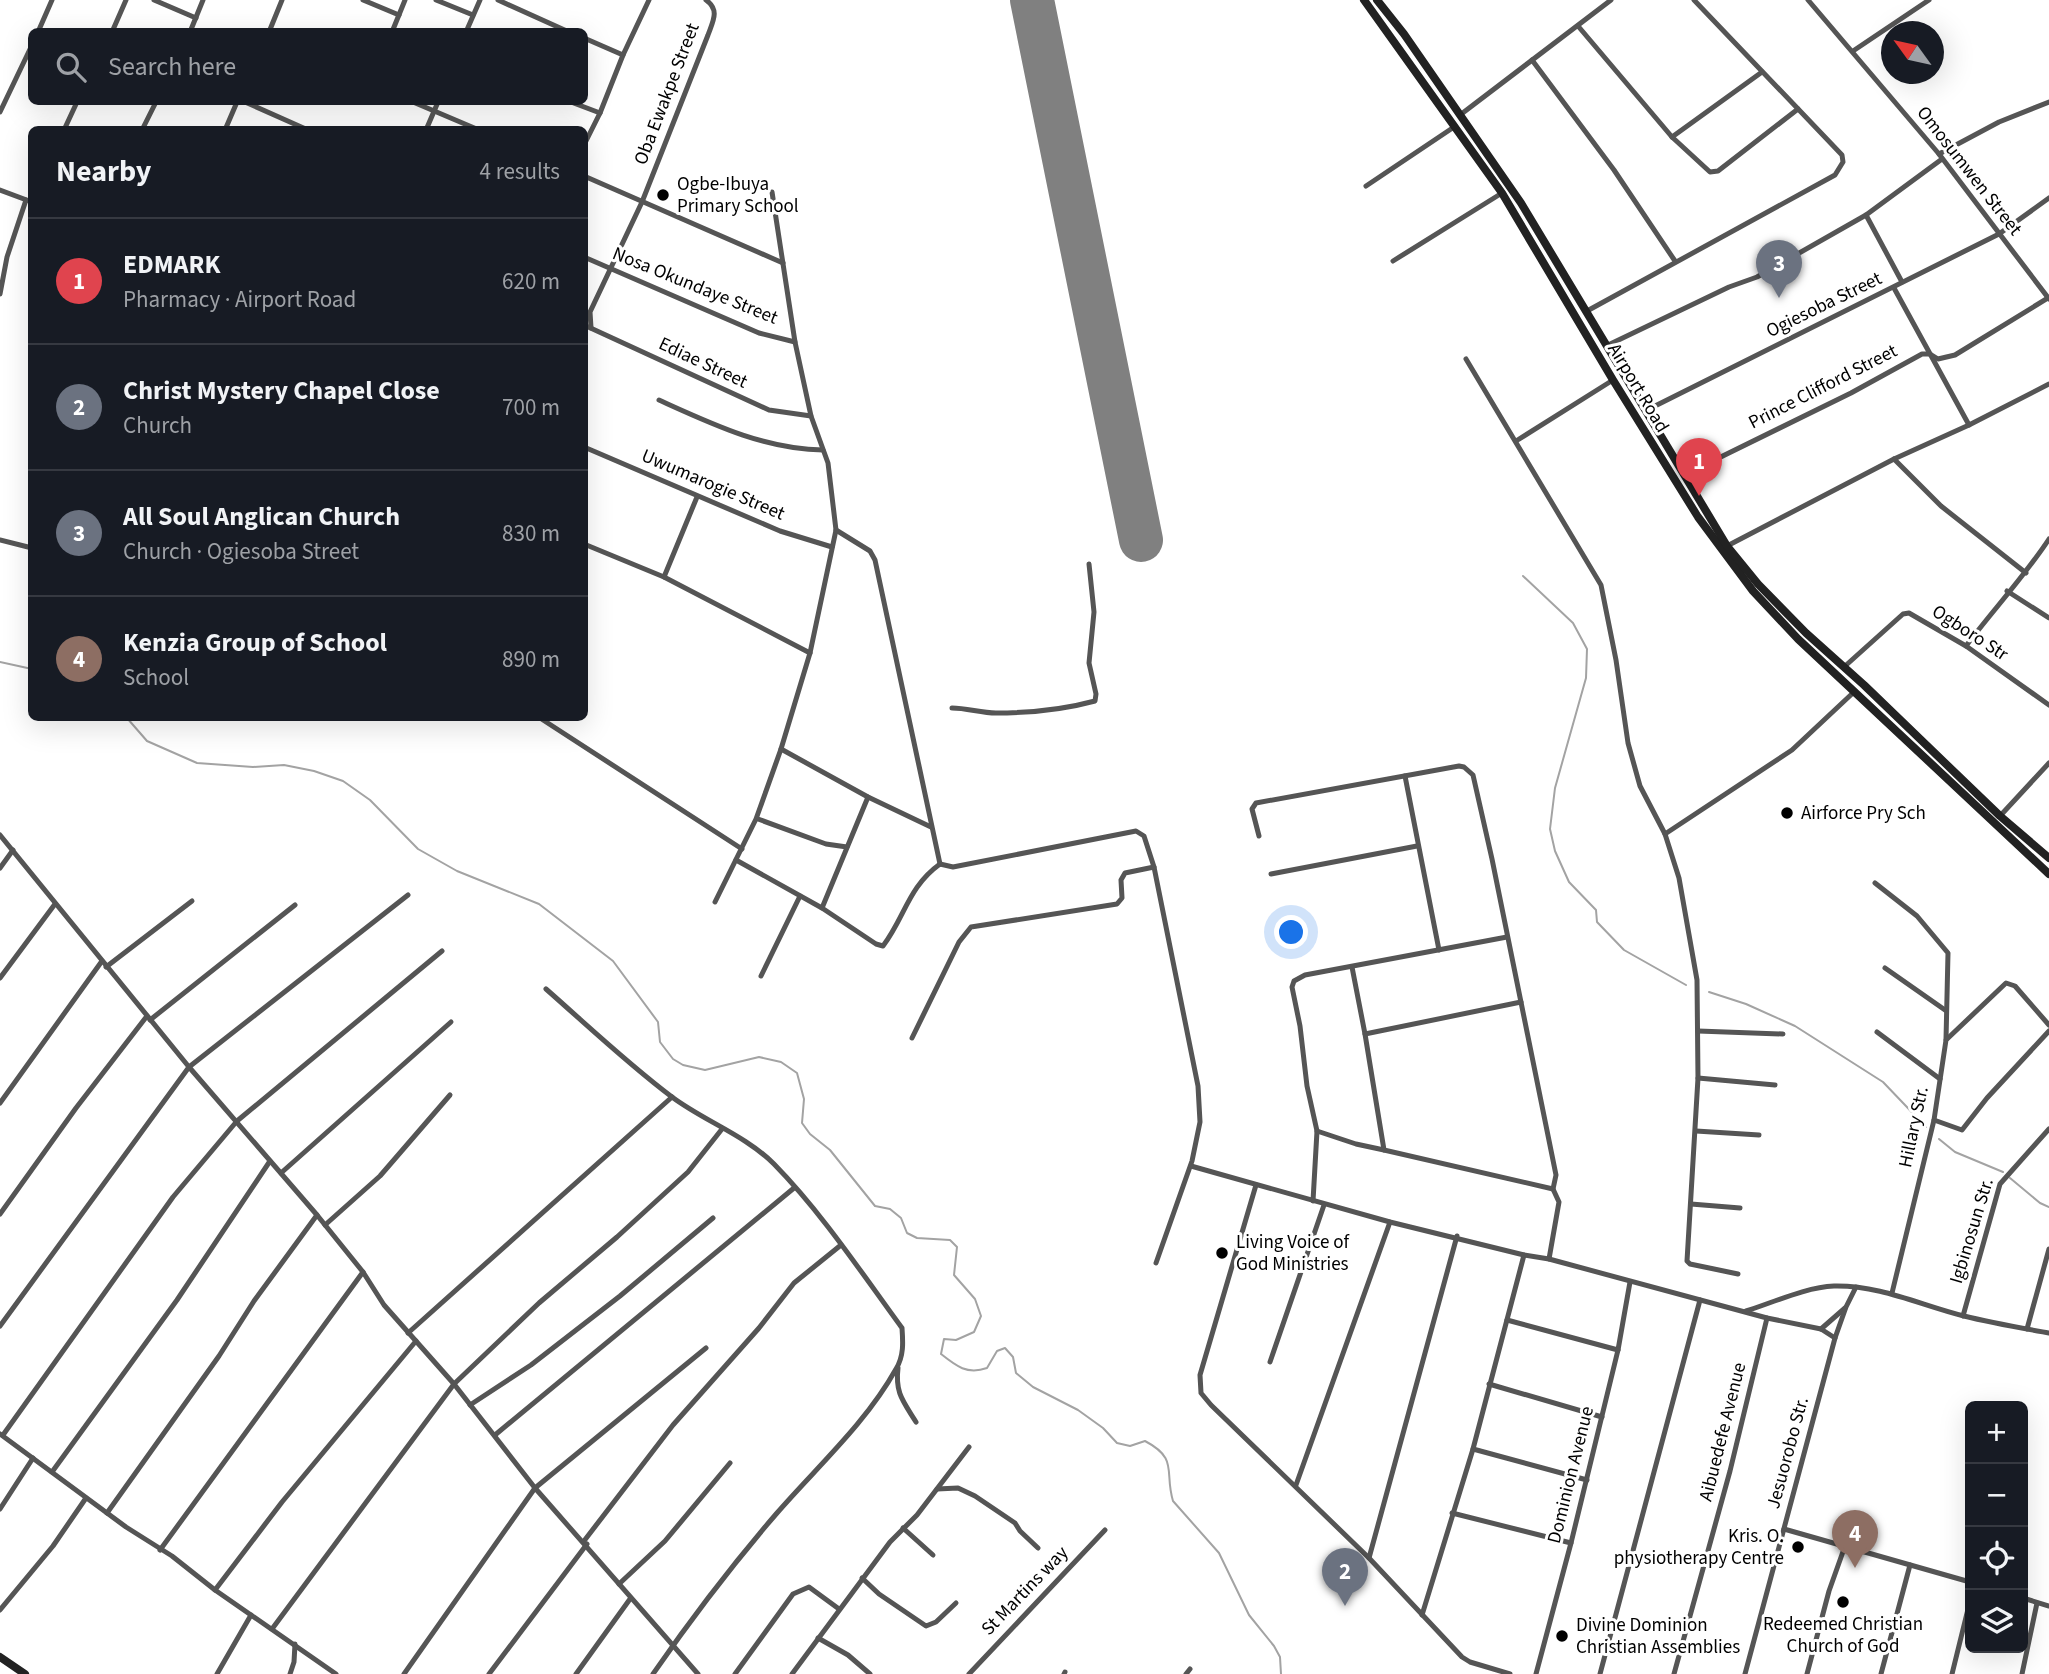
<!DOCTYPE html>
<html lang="en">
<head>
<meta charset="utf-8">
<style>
	:root { --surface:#171b24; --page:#242831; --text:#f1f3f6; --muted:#9ea1a6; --line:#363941; --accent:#0f766e }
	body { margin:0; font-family:"Source Sans 3",sans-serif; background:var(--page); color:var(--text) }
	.controls { position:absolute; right:21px; bottom:21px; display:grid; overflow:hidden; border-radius:10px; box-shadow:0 7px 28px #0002 }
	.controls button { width:63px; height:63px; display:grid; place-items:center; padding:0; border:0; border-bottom:2px solid var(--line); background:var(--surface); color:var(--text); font:35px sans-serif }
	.compass { position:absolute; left:1881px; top:21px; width:63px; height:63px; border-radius:50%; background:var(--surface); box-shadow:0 7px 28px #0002; rotate:303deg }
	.you { position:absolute; left:1292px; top:933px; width:24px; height:24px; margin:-18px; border:5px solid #fff; border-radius:50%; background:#1a73e8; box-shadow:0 0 0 10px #1a73e833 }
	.badge { display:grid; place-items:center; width:46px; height:46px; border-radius:50%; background:var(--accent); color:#fff; font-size:23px; font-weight:700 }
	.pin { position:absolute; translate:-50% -58px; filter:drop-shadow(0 2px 4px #0008) }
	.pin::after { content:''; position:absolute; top:37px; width:24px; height:21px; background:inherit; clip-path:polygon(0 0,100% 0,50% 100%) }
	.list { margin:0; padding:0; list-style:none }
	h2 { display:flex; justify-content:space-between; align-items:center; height:91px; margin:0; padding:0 28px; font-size:30px }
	h2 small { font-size:23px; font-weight:400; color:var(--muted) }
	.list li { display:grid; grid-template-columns:46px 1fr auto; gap:21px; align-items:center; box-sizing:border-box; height:126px; padding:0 28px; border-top:2px solid var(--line) }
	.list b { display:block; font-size:26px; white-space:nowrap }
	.list p { margin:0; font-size:23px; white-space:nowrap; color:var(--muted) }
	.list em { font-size:23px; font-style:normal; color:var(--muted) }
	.icon { flex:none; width:38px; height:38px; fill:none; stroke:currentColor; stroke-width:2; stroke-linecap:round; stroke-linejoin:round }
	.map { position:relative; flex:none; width:2049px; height:1674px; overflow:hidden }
	.search { position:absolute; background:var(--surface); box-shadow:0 7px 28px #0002; left:28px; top:28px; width:560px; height:77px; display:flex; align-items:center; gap:18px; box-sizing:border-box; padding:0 24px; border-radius:10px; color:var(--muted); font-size:26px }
	.panel { position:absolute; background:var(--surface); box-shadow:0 7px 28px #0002; left:28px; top:126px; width:560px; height:595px; border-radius:10px }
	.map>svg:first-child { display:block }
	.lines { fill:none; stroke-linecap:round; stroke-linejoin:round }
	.stream { stroke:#a3a3a3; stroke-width:2 }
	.runway { stroke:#808080; stroke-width:44 }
	.street { stroke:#555; stroke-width:5 }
	.secondary { stroke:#222; stroke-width:8 }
	.poi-dot { fill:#000; stroke:#fff; stroke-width:2.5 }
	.labels { text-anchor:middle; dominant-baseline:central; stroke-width:6; stroke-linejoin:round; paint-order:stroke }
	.street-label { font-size:19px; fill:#000; stroke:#fff }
	.poi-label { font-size:19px; fill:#000; stroke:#fff; text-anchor:start }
</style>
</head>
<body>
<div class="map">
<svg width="2049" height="1674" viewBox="0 0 2049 1674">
	<rect width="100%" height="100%" fill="#fff"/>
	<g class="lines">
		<g class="stream">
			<path d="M1523,576L1573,623L1587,649L1586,678L1555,788L1550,829L1555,851L1569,882L1596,910L1597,922L1624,950L1686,985"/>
			<path d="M0,662L32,669"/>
			<path d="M127,718L147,741L197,763L253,767L284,765L314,771L343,781L370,800L418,849L457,871L539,904L613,961L658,1022L660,1042L673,1059L683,1065L705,1070L759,1057L781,1062L797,1073L804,1099L802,1123L810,1134L830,1150L875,1206L890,1209L901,1218L907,1233L917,1238L950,1240L957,1247L954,1275L975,1299L981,1316L974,1332L956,1340L944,1339L941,1354C956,1366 967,1375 987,1368L997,1351L1005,1348L1013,1357L1016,1373L1033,1387L1078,1410L1103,1428L1117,1443L1130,1446L1145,1441C1179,1459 1164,1471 1173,1501L1219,1553L1249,1615L1274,1646L1280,1657L1281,1674"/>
			<path d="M1709,992L1746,1004L1795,1026L1883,1082L1926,1127"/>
			<path d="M1939,1139L1955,1152L2003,1172"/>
			<path d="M2010,1178L2040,1203L2049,1207"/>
		</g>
		<path class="runway" d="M1032,0L1141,540"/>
		<g class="street">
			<path d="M154,0L196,18"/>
			<path d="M363,0L399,15"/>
			<path d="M436,0L473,15"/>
			<path d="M498,0L569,32"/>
			<path d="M1808,0L1939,154L2049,299"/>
			<path d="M1578,26L1672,137L1710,172L1718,171L1798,109"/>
			<path d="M38,32L52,0"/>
			<path d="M112,32L126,0"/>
			<path d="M190,32L203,0"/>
			<path d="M269,32L282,0"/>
			<path d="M392,32L405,0"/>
			<path d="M466,32L480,0"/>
			<path d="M584,38L623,55"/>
			<path d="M1853,51L1929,0"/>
			<path d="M1532,60L1614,170L1675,261"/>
			<path d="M245,102L308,130"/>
			<path d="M413,102L479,130"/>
			<path d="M571,102L600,113"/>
			<path d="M0,112L32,45"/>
			<path d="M1460,115L1611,0"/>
			<path d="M64,130L77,102"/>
			<path d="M142,130L156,102"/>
			<path d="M225,130L237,102"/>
			<path d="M426,130L438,102"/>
			<path d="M1672,137L1762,72"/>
			<path d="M584,145L600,113L623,55L649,0"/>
			<path d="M1939,154L1999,122L2049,102"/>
			<path d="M584,176L783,263"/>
			<path d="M1366,186L1454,127"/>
			<path d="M0,190L32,202"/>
			<path d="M1866,215L1902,282"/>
			<path d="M584,257L759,333L795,342"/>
			<path d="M1393,261L1502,193"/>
			<path d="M1894,288L1969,425"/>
			<path d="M0,294L7,257L26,200"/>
			<path d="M1587,311L1835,175L1843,162L1842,155L1694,0"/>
			<path d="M584,325L769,410L811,416"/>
			<path d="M591,328L590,312L642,202L708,35C713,21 720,10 706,0"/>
			<path d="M1606,346L1729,287L1757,277L1866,215L1942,159"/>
			<path d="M1466,359L1601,585L1616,660L1628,743L1640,786L1665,834L1679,878L1697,980L1698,1078L1687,1261L1690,1264L1738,1274"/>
			<path d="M659,400C712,424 764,449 823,450"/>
			<path d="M1645,411L1999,234L2049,198"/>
			<path d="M1516,441L1613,380"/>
			<path d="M584,447L780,531L832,547"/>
			<path d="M1894,459L1941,506L2026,573"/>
			<path d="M1684,475L1851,393L1922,354H1930L1938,359L1955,355L2048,298"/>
			<path d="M836,530L870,551L875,560L940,864"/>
			<path d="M0,540L32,548"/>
			<path d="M584,544L664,577L810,653"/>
			<path d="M1727,546L1894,459L1969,425L2049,384"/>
			<path d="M664,577L697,497"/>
			<path d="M2007,591L2049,618"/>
			<path d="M1966,646C1993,610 2024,577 2049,539"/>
			<path d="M1844,667L1903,614L1909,613L1966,646L2049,705"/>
			<path d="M952,708C967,708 981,713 996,713C1029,713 1062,710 1095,701L1096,694L1089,663L1094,612L1089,564"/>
			<path d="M540,718L742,849"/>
			<path d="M781,749L868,797L931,827"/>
			<path d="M1405,776L1439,950"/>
			<path d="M2000,816L2049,763"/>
			<path d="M758,819L826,844L847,847"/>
			<path d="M1665,834L1792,750L1855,691"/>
			<path d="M0,835L189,1067L317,1215L363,1272L384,1305L454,1384L535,1488L698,1674"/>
			<path d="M1259,836L1252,809L1256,803L1459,766L1464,767L1473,775L1492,859L1556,1175L1553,1189L1559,1202L1549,1259"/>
			<path d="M736,860L822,908L876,944L883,946C905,917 908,887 940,864"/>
			<path d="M940,864L953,867L1136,831L1144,836L1154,867L1198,1086L1200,1122L1192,1161L1156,1263"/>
			<path d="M0,868L13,850"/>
			<path d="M1271,874L1417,846"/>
			<path d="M1875,883L1917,916L1948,953L1946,1040"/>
			<path d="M715,902L756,819L781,749L810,653L836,530L828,463L811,416L795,342L772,192"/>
			<path d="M822,908L868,797"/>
			<path d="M106,967L192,901"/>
			<path d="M1352,967L1365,1034L1384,1150L1553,1189"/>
			<path d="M1885,968L1945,1010"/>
			<path d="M761,976L800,896"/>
			<path d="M0,978L55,904"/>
			<path d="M546,989C587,1025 628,1064 672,1097C704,1121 745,1135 774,1164C822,1213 861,1272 902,1328C903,1342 904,1356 896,1369C866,1423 817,1467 777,1513C733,1564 691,1619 653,1674"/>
			<path d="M150,1020L295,905"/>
			<path d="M1698,1031L1783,1034"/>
			<path d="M1877,1032L1940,1079"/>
			<path d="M1365,1034L1521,1002"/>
			<path d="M912,1038L959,942L971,927L1117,904L1122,898L1121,880L1125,873L1154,867"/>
			<path d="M1698,1078L1775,1085"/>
			<path d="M0,1103L102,961"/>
			<path d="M1934,1120L1962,1130L1987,1098L2049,1031"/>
			<path d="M1317,1131L1356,1144L1384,1150"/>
			<path d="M1696,1131L1759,1135"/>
			<path d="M1191,1166L1390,1222L1524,1255L1549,1259L1767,1318L1821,1329L1835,1338"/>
			<path d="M281,1173L451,1022"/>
			<path d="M1256,1185L1200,1375L1201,1393L1211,1405L1369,1558L1462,1657L1470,1662L1510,1674"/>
			<path d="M1313,1201L1317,1131L1307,1086L1300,1026L1292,987L1294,981L1305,975L1507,937"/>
			<path d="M1691,1204L1740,1208"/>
			<path d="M0,1214L76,1108L147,1016"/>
			<path d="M325,1225L380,1176L450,1095"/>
			<path d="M1892,1293L1934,1120L1946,1040L2006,983L2015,986L2049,1025"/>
			<path d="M1746,1311C1772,1303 1806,1287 1834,1286C1880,1285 1920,1305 1964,1316C1992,1323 2021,1328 2049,1333"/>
			<path d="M1963,1316L2000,1184L2049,1129"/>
			<path d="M1507,1320L1618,1350"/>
			<path d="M0,1326L189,1067L408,895"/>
			<path d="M1821,1329L1845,1308"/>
			<path d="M2027,1329L2049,1249"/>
			<path d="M408,1333L672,1097"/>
			<path d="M1270,1362L1324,1205"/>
			<path d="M898,1368C895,1393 903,1401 916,1422"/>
			<path d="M1489,1384L1602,1417"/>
			<path d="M470,1405L531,1365L620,1296L713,1218"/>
			<path d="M0,1434L126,1527L172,1556L215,1590L336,1674"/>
			<path d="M3,1435L173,1197L237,1121L442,951"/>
			<path d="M495,1435L794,1188"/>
			<path d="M1473,1449L1587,1480"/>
			<path d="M52,1472L177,1300L270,1161"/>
			<path d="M1296,1485L1390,1222"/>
			<path d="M937,1489L958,1488L975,1496L1015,1523L1020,1531L1038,1548"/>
			<path d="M0,1509L33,1458"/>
			<path d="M107,1513L219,1356L254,1301L317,1215"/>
			<path d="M1452,1513L1571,1543"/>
			<path d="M903,1528L933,1555"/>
			<path d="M1784,1529L1970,1582"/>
			<path d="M584,1541L673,1425L759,1328L794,1283L841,1245"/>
			<path d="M160,1550L363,1272"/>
			<path d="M1369,1558L1457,1236"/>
			<path d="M862,1578L879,1594L926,1626L936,1622L956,1603"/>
			<path d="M619,1584L665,1541L730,1463"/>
			<path d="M215,1590L282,1502L416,1341"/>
			<path d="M2023,1598L2049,1606"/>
			<path d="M0,1610L53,1546L86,1498"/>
			<path d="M1422,1615L1473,1449L1524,1255"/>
			<path d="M272,1629L454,1384L539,1303L617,1237L688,1172L722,1129"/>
			<path d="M818,1638L848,1655L870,1674"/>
			<path d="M217,1674L251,1615"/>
			<path d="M290,1674L294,1662L295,1644"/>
			<path d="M404,1674L535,1488L706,1348"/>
			<path d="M489,1674L587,1544"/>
			<path d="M576,1674L630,1599"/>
			<path d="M735,1674L793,1594L809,1587L839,1609"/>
			<path d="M792,1674L890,1542L917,1515L969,1447"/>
			<path d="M969,1674L1105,1530"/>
			<path d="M1064,1674L1065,1672"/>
			<path d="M1186,1674L1190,1669"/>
			<path d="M1536,1674L1571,1543L1618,1350L1630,1282"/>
			<path d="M1600,1674L1700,1300"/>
			<path d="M1674,1674L1730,1471L1767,1318"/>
			<path d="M1745,1674L1835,1338L1846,1307L1856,1287"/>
			<path d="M1807,1674L1829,1591L1845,1546"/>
			<path d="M1881,1674L1910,1565"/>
			<path d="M1952,1674L1970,1601"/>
			<path d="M2022,1674L2037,1603"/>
		</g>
		<g class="secondary">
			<path d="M1364,0L1502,193L1613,380L1698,517L1753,591L1798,639L2049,874"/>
			<path d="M1377,0L1404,34L1521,203L1727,546L1758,584L1806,633L1864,685L2000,816L2049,858"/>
			<path d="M0,1657L25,1674"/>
		</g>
	</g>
	<g class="poi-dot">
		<circle cx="663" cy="195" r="7"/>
		<circle cx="1787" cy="813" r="7"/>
		<circle cx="1222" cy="1253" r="7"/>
		<circle cx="1798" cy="1547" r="7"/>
		<circle cx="1843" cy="1602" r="7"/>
		<circle cx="1562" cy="1636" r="7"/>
	</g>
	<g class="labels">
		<g class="street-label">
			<text transform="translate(667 94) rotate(-69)">Oba Ewakpe Street</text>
			<text transform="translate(1969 171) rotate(52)">Omosumwen Street</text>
			<text transform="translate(695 286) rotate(22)">Nosa Okundaye Street</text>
			<text transform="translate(1824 305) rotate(-26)">Ogiesoba Street</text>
			<text transform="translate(703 363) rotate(25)">Ediae Street</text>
			<text transform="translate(1823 387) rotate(-27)">Prince Clifford Street</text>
			<text transform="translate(1638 388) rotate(59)">Airport Road</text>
			<text transform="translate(713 485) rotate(23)">Uwumarogie Street</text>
			<text transform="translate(1970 633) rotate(33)">Ogboro Str</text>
			<text transform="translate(1914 1127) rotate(-78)">Hillary Str.</text>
			<text transform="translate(1972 1231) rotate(-73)">Igbinosun Str.</text>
			<text transform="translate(1723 1432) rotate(-76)">Aibuedefe Avenue</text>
			<text transform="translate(1788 1453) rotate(-75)">Jesuorobo Str.</text>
			<text transform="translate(1571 1475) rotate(-76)">Dominion Avenue</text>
			<text transform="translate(1025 1591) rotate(-46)">St Martins way</text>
		</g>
		<g class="poi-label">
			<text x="677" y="184">Ogbe-Ibuya<tspan x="677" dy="22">Primary School</tspan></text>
			<text x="1801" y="813">Airforce Pry Sch</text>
			<text x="1236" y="1242">Living Voice of<tspan x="1236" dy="22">God Ministries</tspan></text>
			<text x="1784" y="1536" text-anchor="end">Kris. O.<tspan x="1784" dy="22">physiotherapy Centre</tspan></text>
			<text x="1843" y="1624" text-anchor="middle">Redeemed Christian<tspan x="1843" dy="22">Church of God</tspan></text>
			<text x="1576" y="1625">Divine Dominion<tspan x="1576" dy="22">Christian Assemblies</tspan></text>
		</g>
	</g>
</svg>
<div class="controls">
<button>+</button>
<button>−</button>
<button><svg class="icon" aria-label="locate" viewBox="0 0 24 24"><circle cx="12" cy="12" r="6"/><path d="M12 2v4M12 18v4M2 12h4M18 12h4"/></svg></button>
<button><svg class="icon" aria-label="layers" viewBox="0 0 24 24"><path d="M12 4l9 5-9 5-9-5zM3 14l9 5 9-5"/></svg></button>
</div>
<svg class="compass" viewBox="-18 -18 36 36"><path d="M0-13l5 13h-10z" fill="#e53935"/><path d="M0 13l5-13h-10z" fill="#9ea1a6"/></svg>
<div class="you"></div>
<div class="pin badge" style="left:1699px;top:496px;background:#e0444e">1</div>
<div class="pin badge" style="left:1345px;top:1606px;background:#6b7280">2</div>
<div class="pin badge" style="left:1779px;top:298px;background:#6b7280">3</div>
<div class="pin badge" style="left:1855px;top:1568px;background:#8d6e63">4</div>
<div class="search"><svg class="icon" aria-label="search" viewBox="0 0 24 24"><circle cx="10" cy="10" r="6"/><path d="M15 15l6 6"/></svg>Search here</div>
<section class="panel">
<h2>Nearby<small>4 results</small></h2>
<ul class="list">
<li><span class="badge" style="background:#e0444e">1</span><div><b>EDMARK</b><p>Pharmacy · Airport Road</p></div><em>620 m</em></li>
<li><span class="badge" style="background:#6b7280">2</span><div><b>Christ Mystery Chapel Close</b><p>Church</p></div><em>700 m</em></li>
<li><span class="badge" style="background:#6b7280">3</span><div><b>All Soul Anglican Church</b><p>Church · Ogiesoba Street</p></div><em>830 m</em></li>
<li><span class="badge" style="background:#8d6e63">4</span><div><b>Kenzia Group of School</b><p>School</p></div><em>890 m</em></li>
</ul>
</section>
</div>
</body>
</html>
